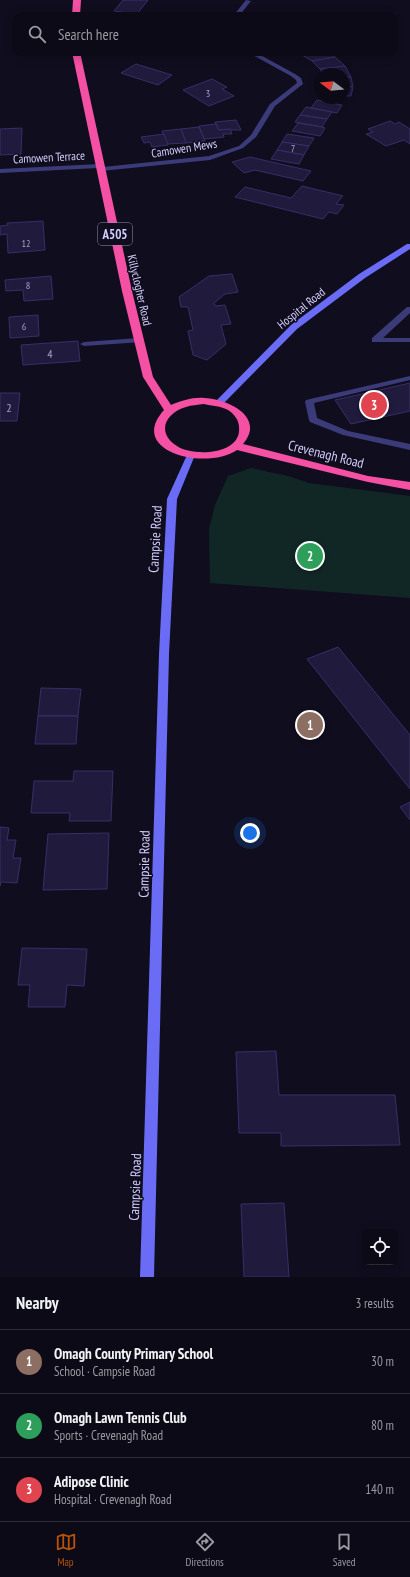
<!DOCTYPE html>
<html lang="en">
<head>
<meta charset="utf-8">
<style>
	:root { --surface:#0c0a16; --page:#1a1823; --text:#f1f3f6; --muted:#9a9aa1; --line:#2c2b35; --accent:#b45309 }
	body { margin:0; font-family:"PT Sans Narrow",sans-serif; background:var(--page); color:var(--text) }
	.controls { position:absolute; right:12px; bottom:12px; display:grid; overflow:hidden; border-radius:8px; box-shadow:0 2px 10px #0003 }
	.controls button { width:36px; height:36px; display:grid; place-items:center; padding:0; border:0; border-bottom:1px solid var(--line); background:var(--surface); color:var(--text); font:20px sans-serif }
	.compass { position:absolute; left:314px; top:68px; width:36px; height:36px; border-radius:50%; background:var(--surface); box-shadow:0 2px 10px #0003; rotate:286deg }
	.you { position:absolute; left:250px; top:833px; width:14px; height:14px; margin:-10px; border:3px solid #fff; border-radius:50%; background:#1a73e8; box-shadow:0 0 0 6px #1a73e833 }
	.badge { display:grid; place-items:center; width:26px; height:26px; border-radius:50%; background:var(--accent); color:#fff; font-size:13px; font-weight:700 }
	.pin { position:absolute; translate:-50% -50%; border:2px solid #fff; box-shadow:0 1px 4px #0006 }
	.list { margin:0; padding:0; list-style:none }
	h2 { display:flex; justify-content:space-between; align-items:center; height:52px; margin:0; padding:0 16px; font-size:17px }
	h2 small { font-size:13px; font-weight:400; color:var(--muted) }
	.list li { display:grid; grid-template-columns:26px 1fr auto; gap:12px; align-items:center; box-sizing:border-box; height:64px; padding:0 16px; border-top:1px solid var(--line) }
	.list b { display:block; font-size:15px; white-space:nowrap }
	.list p { margin:0; font-size:13px; white-space:nowrap; color:var(--muted) }
	.list em { font-size:13px; font-style:normal; color:var(--muted) }
	.icon { flex:none; width:22px; height:22px; fill:none; stroke:currentColor; stroke-width:2; stroke-linecap:round; stroke-linejoin:round }
	.map { position:relative; flex:none; width:410px; height:1277px; overflow:hidden }
	.search { position:absolute; background:var(--surface); box-shadow:0 2px 10px #0003; left:12px; right:12px; top:12px; height:44px; display:flex; align-items:center; gap:10px; box-sizing:border-box; padding:0 14px; border-radius:12px; color:var(--muted); font-size:15px }
	.sheet { height:244px; background:var(--surface) }
	nav { display:flex; justify-content:space-around; align-items:center; box-sizing:border-box; height:56px; border-top:1px solid var(--line); background:var(--surface); font-size:11px; color:var(--muted) }
	nav a { display:grid; justify-items:center; gap:2px }
	nav .on { color:var(--accent) }
	.map>svg:first-child { display:block }
	.green { fill:#112726 }
	.building { fill:#201b3d; stroke:#382e68 }
	.lines { fill:none; stroke-linecap:round; stroke-linejoin:round }
	.lane { fill:#3c3b7a; fill-rule:evenodd }
	.street { fill:#3c3b7a; fill-rule:evenodd }
	.secondary { fill:#6a6cf5; fill-rule:evenodd }
	.highway { fill:#f450a4; fill-rule:evenodd }
	.labels { text-anchor:middle; dominant-baseline:central; stroke-width:3; stroke-linejoin:round; paint-order:stroke }
	.far-number-label { font-size:10px; fill:#a5a0cc }
	.far-street-label { font-size:12px; fill:#d1cdfc; stroke:#100d1e }
	.number-label { font-size:12px; fill:#a5a0cc }
	.shield { fill:#100d1e; stroke:#9793b9; stroke-width:1 }
	.shield-label { font-size:13px; font-weight:bold; fill:#d1cdfc }
	.street-label { font-size:14px; fill:#d1cdfc; stroke:#100d1e }
</style>
</head>
<body>
<div class="map">
<svg width="410" height="1277" viewBox="0 0 410 1277">
	<rect width="100%" height="100%" fill="#100d1e"/>
	<path class="green" d="M251,468L288,476L309,483L410,496V598L210,583L209,529L215,505L228,476Z"/>
	<g class="building">
		<path d="M123,0H148L137,14L114,11Z"/>
		<path d="M311,52H327L335,57L312,61L302,55Z"/>
		<path d="M335,57L345,66L320,69L312,61Z"/>
		<path d="M136,64L172,75L158,85L121,73Z"/>
		<path d="M345,66L351,77H344V74H323L320,69Z"/>
		<path d="M344,77H351L353,87L344,86Z"/>
		<path d="M212,79L227,87L222,89L234,96L209,106L183,90Z"/>
		<path d="M344,86L353,87L351,96H344Z"/>
		<path d="M317,100L342,105L337,113L311,108Z"/>
		<path d="M306,107L311,108L332,112L327,119L300,115Z"/>
		<path d="M300,115L327,119L322,127L295,122Z"/>
		<path d="M236,120L241,130H219L215,122Z"/>
		<path d="M390,121L395,124L399,122L410,129V144L404,140L386,146L366,134L373,132L368,129Z"/>
		<path d="M298,123L322,127L325,128L320,136L292,131Z"/>
		<path d="M216,124L219,130L230,129L232,134H223L224,137L204,139L199,126Z"/>
		<path d="M199,127L205,141L186,143L181,129Z"/>
		<path d="M22,128L21,154L0,155V129Z"/>
		<path d="M181,129L186,143L167,144L162,131Z"/>
		<path d="M164,134L168,145L152,147L150,142L144,143L141,137Z"/>
		<path d="M287,134L314,138L309,146L282,142Z"/>
		<path d="M282,142L309,146L304,155L277,150Z"/>
		<path d="M277,150L304,155L299,164L271,159Z"/>
		<path d="M250,157L311,171L303,181L255,170L244,173L232,162Z"/>
		<path d="M302,186L343,196L336,204L344,205L337,214L329,212L323,219L235,197L245,187L291,198Z"/>
		<path d="M43,221L45,250L8,253L7,234L0,235V226L8,225L7,223Z"/>
		<path d="M232,274L238,292L225,294L214,303L215,306L225,305L231,324L221,325L226,344L207,360L193,355L188,331L193,330L188,307H181L179,297L209,276Z"/>
		<path d="M51,276L53,299L24,301L23,290L6,291L5,280Z"/>
		<path d="M38,315L39,336L10,338L9,317Z"/>
		<path d="M78,341L80,361L23,365L21,345Z"/>
		<path d="M410,383V411L351,424L335,400Z"/>
		<path d="M0,393H20L17,421H0Z"/>
		<path d="M338,647L410,735V789L307,659Z"/>
		<path d="M41,688L81,689L78,716H38Z"/>
		<path d="M38,716H78L76,744H35Z"/>
		<path d="M74,771H113L111,821H69L70,813H31L34,781H73Z"/>
		<path d="M410,802V820L400,807Z"/>
		<path d="M0,827L9,828L7,840H16L13,858H21L17,883L1,882L0,886Z"/>
		<path d="M109,833L107,889L43,890L48,834Z"/>
		<path d="M22,948L87,949L84,986L67,985L65,1007H28L30,985H18Z"/>
		<path d="M276,1051L279,1095H395L400,1145L281,1146V1133H239L236,1052Z"/>
		<path d="M284,1203L289,1277H244L241,1204Z"/>
	</g>
	<g class="lines">
		<g class="lane">
			<path d="M407,307H410V313L383,338H410V342H372V338Z"/>
			<path d="M139,338L143,340L142,342L84,346L80,344L84,342Z"/>
			<path d="M410,376V380L314,403L317,418L348,431L410,444V450L343,435L310,422L309,420L305,402L306,400Z"/>
		</g>
		<g class="street">
			<path d="M246,0L251,1L239,16H233Z"/>
			<path d="M247,52H255L295,74L301,78L303,84L275,106L256,137L243,148L210,160L101,171L99,170L98,168L0,173V169L100,164L102,165L103,167L209,156L239,146L251,135L270,104L297,83L296,80L291,76Z"/>
		</g>
		<g class="secondary">
			<path d="M407,244H410V249L365,278L297,329L222,405H216L215,403L216,401L291,325L359,274Z"/>
			<path d="M191,452L195,455L177,499L169,654L154,1277H140L159,654L167,499L187,455Z"/>
		</g>
		<g class="highway">
			<path d="M73,0H81L80,16H72Z"/>
			<path d="M72,52H80L132,291L153,377L171,405C181,401 193,397 204,398C228,399 266,417 243,444L368,476L410,482V490L368,482L237,450C207,471 126,452 164,410L143,377L122,291ZM204,404C212,406 221,406 228,410C234,414 239,420 239,427C242,455 193,457 177,446C156,433 165,413 186,407C191,405 198,405 204,404Z"/>
		</g>
	</g>
	<g class="labels">
		<g class="far-number-label">
			<text x="208" y="93">3</text>
			<text x="293" y="148">7</text>
			<text x="26" y="243">12</text>
			<text x="28" y="285">8</text>
			<text x="24" y="326">6</text>
		</g>
		<g class="far-street-label">
			<text transform="translate(184 148) rotate(-9)">Camowen Mews</text>
			<text transform="translate(49 157) rotate(-3)">Camowen Terrace</text>
			<text transform="translate(140 290) rotate(77)">Killyclogher Road</text>
			<text transform="translate(301 308) rotate(-39)">Hospital Road</text>
		</g>
		<g class="number-label">
			<text x="50" y="353">4</text>
			<text x="9" y="407">2</text>
		</g>
		<rect class="shield" x="98" y="223" width="34" height="22" rx="3"/>
		<g class="shield-label">
			<text x="115" y="234">A505</text>
		</g>
		<g class="street-label">
			<text transform="translate(326 454) rotate(14)">Crevenagh Road</text>
			<text transform="translate(155 539) rotate(-87)">Campsie Road</text>
			<text transform="translate(144 864) rotate(-89)">Campsie Road</text>
			<text transform="translate(135 1187) rotate(-88)">Campsie Road</text>
		</g>
	</g>
</svg>
<div class="controls">
<button><svg class="icon" aria-label="locate" viewBox="0 0 24 24"><circle cx="12" cy="12" r="6"/><path d="M12 2v4M12 18v4M2 12h4M18 12h4"/></svg></button>
</div>
<svg class="compass" viewBox="-18 -18 36 36"><path d="M0-13l5 13h-10z" fill="#e53935"/><path d="M0 13l5-13h-10z" fill="#9a9aa1"/></svg>
<div class="you"></div>
<div class="pin badge" style="left:310px;top:725px;background:#8d6e63">1</div>
<div class="pin badge" style="left:310px;top:556px;background:#2e9e5b">2</div>
<div class="pin badge" style="left:374px;top:405px;background:#e0444e">3</div>
<div class="search"><svg class="icon" aria-label="search" viewBox="0 0 24 24"><circle cx="10" cy="10" r="6"/><path d="M15 15l6 6"/></svg>Search here</div>
</div>
<section class="sheet">
<h2>Nearby<small>3 results</small></h2>
<ul class="list">
<li><span class="badge" style="background:#8d6e63">1</span><div><b>Omagh County Primary School</b><p>School · Campsie Road</p></div><em>30 m</em></li>
<li><span class="badge" style="background:#2e9e5b">2</span><div><b>Omagh Lawn Tennis Club</b><p>Sports · Crevenagh Road</p></div><em>80 m</em></li>
<li><span class="badge" style="background:#e0444e">3</span><div><b>Adipose Clinic</b><p>Hospital · Crevenagh Road</p></div><em>140 m</em></li>
</ul>
</section>
<nav>
<a class="on"><svg class="icon" aria-label="map" viewBox="0 0 24 24"><path d="M3 6l6-2 6 2 6-2v14l-6 2-6-2-6 2zM9 4v14M15 6v14"/></svg>Map</a>
<a><svg class="icon" aria-label="directions" viewBox="0 0 24 24"><path d="M12 3l9 9-9 9-9-9zM9 14v-3h6M13 9l2 2-2 2"/></svg>Directions</a>
<a><svg class="icon" aria-label="saved" viewBox="0 0 24 24"><path d="M7 4h10v16l-5-4-5 4z"/></svg>Saved</a>
</nav>
</body>
</html>
